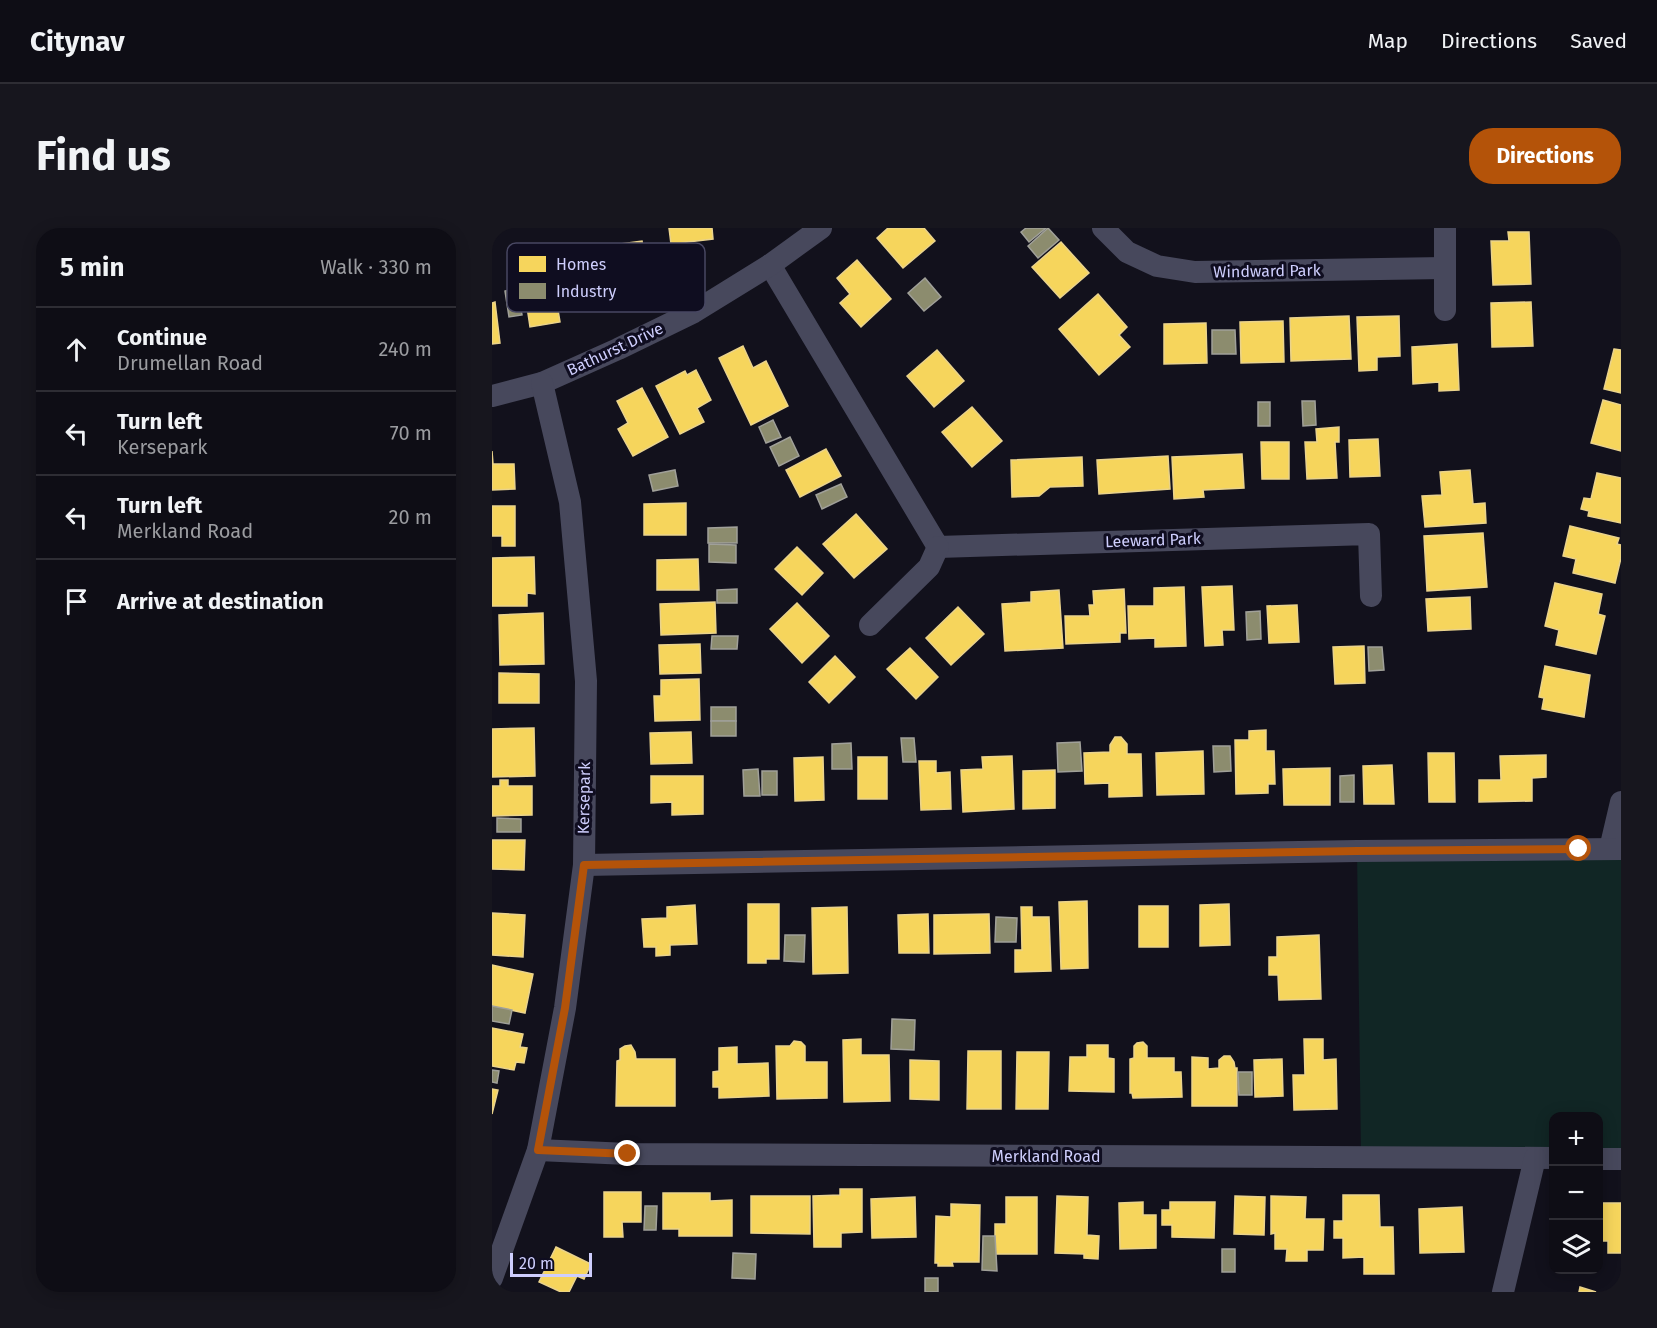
<!DOCTYPE html>
<html lang="en">
<head>
<meta charset="utf-8">
<style>
	:root { --surface:#0e0d15; --page:#17161e; --text:#f1f3f6; --muted:#9b9ca0; --line:#2e2d34; --accent:#b45309 }
	body { margin:0; font-family:"Fira Sans",sans-serif; background:var(--page); color:var(--text) }
	.controls { position:absolute; right:18px; bottom:18px; display:grid; overflow:hidden; border-radius:12px; box-shadow:0 3px 15px #0003 }
	.controls button { width:54px; height:54px; display:grid; place-items:center; padding:0; border:0; border-bottom:2px solid var(--line); background:var(--surface); color:var(--text); font:30px sans-serif }
	.scale { position:absolute; left:18px; bottom:15px; width:82px; box-sizing:border-box; padding-left:6px; border:3px solid #cecefd; border-top:0; font-size:16px; line-height:21px; white-space:nowrap; color:#cecefd; -webkit-text-stroke:4px #0f0d20; paint-order:stroke }
	.stop { position:absolute; width:18px; height:18px; margin:-14px; border:4px solid #b45309; border-radius:50%; background:#fff }
	.stop.end { background:#b45309; border-color:#fff; box-shadow:0 2px 6px #0008 }
	.list { margin:0; padding:0; list-style:none }
	h2 { display:flex; justify-content:space-between; align-items:center; height:78px; margin:0; padding:0 24px; font-size:26px }
	h2 small { font-size:20px; font-weight:400; color:var(--muted) }
	.list li { display:grid; grid-template-columns:39px 1fr auto; gap:18px; align-items:center; box-sizing:border-box; height:84px; padding:0 24px; border-top:2px solid var(--line) }
	.list b { display:block; font-size:22px; white-space:nowrap }
	.list p { margin:0; font-size:20px; white-space:nowrap; color:var(--muted) }
	.list em { font-size:20px; font-style:normal; color:var(--muted) }
	.icon { flex:none; width:33px; height:33px; fill:none; stroke:currentColor; stroke-width:2; stroke-linecap:round; stroke-linejoin:round }
	.map { position:relative; flex:none; width:1129px; height:1064px; overflow:hidden; border-radius:24px }
	header { display:flex; align-items:center; gap:36px; box-sizing:border-box; height:84px; padding:0 30px; background:var(--surface); border-bottom:2px solid var(--line) }
	header strong { font-size:28px }
	nav { display:flex; gap:33px; margin-inline-start:auto; font-size:21px }
	.intro { display:flex; align-items:center; justify-content:space-between; box-sizing:border-box; height:144px; padding:0 36px }
	h1 { margin:0; font-size:42px }
	.button { padding:15px 27px; border-radius:24px; background:var(--accent); color:#fff; font-size:21px; font-weight:700 }
	main { display:flex; gap:36px; padding:0 36px }
	aside { flex:1; background:var(--surface); border-radius:24px; box-shadow:0 3px 15px #0003 }
	.map>svg:first-child { display:block }
	.green { fill:#112625 }
	.homes { fill:#f6d55c; stroke:#ead38c; stroke-width:1.5 }
	.industry { fill:#8c8c6e; stroke:#a0a099; stroke-width:1.5 }
	.lines { fill:none; stroke-linecap:round; stroke-linejoin:round }
	.street { stroke:#47485c; stroke-width:22 }
	.route { stroke:#b45309; stroke-width:8 }
	.labels { text-anchor:middle; dominant-baseline:central; stroke-width:6; stroke-linejoin:round; paint-order:stroke }
	.street-label { font-size:16px; fill:#cecefd; stroke:#0f0d20 }
	.key { fill:#0f0d20; stroke:#484762; stroke-width:1.5 }
	.key-label { font-size:16px; fill:#cecefd }
</style>
</head>
<body>
<header>
<strong>Citynav</strong>
<nav><a>Map</a><a>Directions</a><a>Saved</a></nav>
</header>
<div class="intro"><h1>Find us</h1><a class="button">Directions</a></div>
<main>
<aside>
<h2>5 min<small>Walk · 330 m</small></h2>
<ul class="list">
<li><svg class="icon" aria-label="ahead" viewBox="0 0 24 24"><path d="M12 20V5M6 11l6-6 6 6"/></svg><div><b>Continue</b><p>Drumellan Road</p></div><em>240 m</em></li>
<li><svg class="icon" aria-label="left" viewBox="0 0 24 24"><path d="M17 20v-9H6M10 6l-5 5 5 5"/></svg><div><b>Turn left</b><p>Kersepark</p></div><em>70 m</em></li>
<li><svg class="icon" aria-label="left" viewBox="0 0 24 24"><path d="M17 20v-9H6M10 6l-5 5 5 5"/></svg><div><b>Turn left</b><p>Merkland Road</p></div><em>20 m</em></li>
<li><svg class="icon" aria-label="arrive" viewBox="0 0 24 24"><path d="M6 21V4h12l-3 4 3 4H6"/></svg><div><b>Arrive at destination</b></div></li>
</ul>
</aside>
<div class="map">
<svg width="1129" height="1064" viewBox="0 0 1129 1064">
	<rect width="100%" height="100%" fill="#12111c"/>
	<path class="green" d="M1129,621V931H1107L1106,888H1062L1061,930L869,929L865,623Z"/>
	<g class="homes">
		<path d="M177,0H220L221,11L179,16Z"/>
		<path d="M396,0H432L443,13L411,40L385,10Z"/>
		<path d="M1016,4H1037L1039,56L1001,57L999,13H1017Z"/>
		<path d="M150,13L156,48L111,54L106,19Z"/>
		<path d="M569,14L597,45L568,70L540,39Z"/>
		<path d="M365,32L399,71L369,99L348,75L358,66L345,50Z"/>
		<path d="M77,46L82,80L66,82L68,94L38,99L31,52Z"/>
		<path d="M606,66L635,99L627,107L638,119L607,147L567,101Z"/>
		<path d="M3,74L8,115L0,116V75Z"/>
		<path d="M1039,74L1041,118L1000,119L999,75Z"/>
		<path d="M857,88L859,131L799,133L798,90Z"/>
		<path d="M907,88L908,128L885,129V142L867,143L865,89Z"/>
		<path d="M791,93L792,134L749,135L748,94Z"/>
		<path d="M714,95L715,135L672,136V96Z"/>
		<path d="M965,116L967,162L947,163V154L921,156L920,119Z"/>
		<path d="M251,118L261,140L274,133L296,178L259,197L227,130Z"/>
		<path d="M1122,121L1129,122V165L1112,161Z"/>
		<path d="M445,122L472,153L442,179L415,148Z"/>
		<path d="M204,142L219,172L205,180L212,194L188,206L164,158L193,143L195,147Z"/>
		<path d="M150,160L176,209L141,228L126,201L136,195L125,173Z"/>
		<path d="M1111,172L1129,177V223L1099,215Z"/>
		<path d="M480,179L510,213L480,239L450,204Z"/>
		<path d="M847,199V214H843L845,250L815,251L813,214H825L824,201Z"/>
		<path d="M886,211L888,248L858,249L857,212Z"/>
		<path d="M769,214H797V251H770Z"/>
		<path d="M334,221L349,248L308,269L294,242Z"/>
		<path d="M0,223L1,236H22L23,261L0,262Z"/>
		<path d="M750,226L752,260L711,262L712,269L682,271L680,229Z"/>
		<path d="M676,228L678,261L607,266L605,232Z"/>
		<path d="M590,229L591,258L558,259L547,268L520,269L519,232Z"/>
		<path d="M978,242L981,276L993,275L994,295L933,299L930,268L950,267L948,244Z"/>
		<path d="M1105,245L1129,250V295L1096,288L1097,283L1089,281L1092,270L1099,271Z"/>
		<path d="M194,275V307H152V276Z"/>
		<path d="M0,278H23V318H10V308H0Z"/>
		<path d="M364,286L395,321L362,350L331,316Z"/>
		<path d="M1078,298L1127,310L1125,316L1129,317V330L1123,355L1081,345L1084,331L1071,328Z"/>
		<path d="M991,305L995,359L935,363L932,308Z"/>
		<path d="M305,319L331,345L310,367L283,341Z"/>
		<path d="M42,329L43,366L35,365V378H0V330Z"/>
		<path d="M206,331L207,362H165V332Z"/>
		<path d="M1063,355L1110,366L1106,386L1113,388L1104,426L1064,417L1067,402L1053,398Z"/>
		<path d="M740,358L742,402H730L731,417L713,418L710,359Z"/>
		<path d="M692,359L694,418L663,419V410L637,411L636,378H662V360Z"/>
		<path d="M632,361L634,405H628V414L574,416L573,388H598L597,377H602L601,363Z"/>
		<path d="M567,362L571,420L513,423L510,376L539,374V364Z"/>
		<path d="M978,369L979,401L936,403L934,371Z"/>
		<path d="M223,374L224,405L169,407L168,376Z"/>
		<path d="M305,375L337,408L310,435L278,401Z"/>
		<path d="M805,377L807,414L777,415L775,378Z"/>
		<path d="M466,379L492,406L459,437L434,410Z"/>
		<path d="M51,385L52,436L8,437L7,387Z"/>
		<path d="M208,416L209,445L168,446L167,417Z"/>
		<path d="M872,418L873,455L843,456L841,419Z"/>
		<path d="M418,420L446,449L424,471L395,441Z"/>
		<path d="M343,428L363,449L337,475L317,454Z"/>
		<path d="M1053,438L1098,447L1092,489L1050,481L1052,470L1047,469Z"/>
		<path d="M7,445L47,446V475H7Z"/>
		<path d="M207,451L208,492L163,493L162,468H169V452Z"/>
		<path d="M42,500L43,548L0,549V501Z"/>
		<path d="M774,502V523H782L783,556H776V565L744,566L743,512H757V503Z"/>
		<path d="M199,504L200,535L159,536L158,505Z"/>
		<path d="M623,509H629L635,516V526H649L650,568L617,569V555L593,556L592,525L618,524V517Z"/>
		<path d="M711,523L712,566L665,567L664,525Z"/>
		<path d="M936,525H962L963,574H937Z"/>
		<path d="M1054,527V549L1040,550V573L987,574V552H1009L1008,528Z"/>
		<path d="M520,528L522,581L471,584L469,542L491,541L490,529Z"/>
		<path d="M331,529L332,572L303,573L302,530Z"/>
		<rect x="366" y="529" width="29" height="42"/>
		<path d="M427,533H444V545L458,544L459,581L429,582Z"/>
		<path d="M900,537L902,576H872L871,538Z"/>
		<path d="M838,540V577H792L791,541Z"/>
		<path d="M563,542V580L531,581V543Z"/>
		<path d="M159,548H211V586L180,587V574L159,575Z"/>
		<path d="M8,552H16V558H40V587L0,588V558H8Z"/>
		<path d="M0,612H33L32,642L0,641Z"/>
		<path d="M595,673L596,740L569,741L567,674Z"/>
		<path d="M256,676H287V731H274V735H256Z"/>
		<path d="M737,676L738,717L708,718V677Z"/>
		<path d="M203,677L205,716L178,717V727L164,728V719H152L150,691L175,690V679Z"/>
		<rect x="647" y="678" width="29" height="41"/>
		<path d="M355,679L356,745L321,746L320,680Z"/>
		<path d="M529,679H540V689H557L559,743L523,744V722H530Z"/>
		<path d="M0,685L33,687L31,729L0,727Z"/>
		<path d="M436,686L437,725H407L406,687Z"/>
		<path d="M497,686L498,725L442,726V687Z"/>
		<path d="M827,707L829,771L787,772L786,747H777V729H785V709Z"/>
		<path d="M0,737L41,746L33,785L0,778Z"/>
		<path d="M0,800L31,806L28,819L35,820L32,835L24,834L22,842L0,838Z"/>
		<path d="M369,811V827H397L398,873L352,874L351,812Z"/>
		<path d="M812,811H831V832L844,831L845,881L802,882L801,847H813Z"/>
		<path d="M302,813L309,814L313,818V834H335V870L285,871L284,818H298Z"/>
		<path d="M651,814L655,818V830H682V844H689L690,869L641,870L640,865H638V831L642,830V818L645,815Z"/>
		<path d="M139,817L143,824L144,831H183V878H124L125,833L128,832V821L133,818Z"/>
		<path d="M595,817H616V830L622,831V864L577,863L578,829H595Z"/>
		<path d="M245,819V836L276,835L277,868L227,870V859H221V844L227,843V820Z"/>
		<path d="M476,823H509V881H475Z"/>
		<path d="M525,824H557L556,881H524Z"/>
		<path d="M732,828H738L742,834L743,840H745V878H700V829L716,830V841L727,840V832Z"/>
		<path d="M790,831L791,868L763,869L762,832Z"/>
		<path d="M418,832L447,833V872L418,871Z"/>
		<path d="M0,861L6,862L0,886Z"/>
		<path d="M348,961H370V1004L349,1005V1019H322L321,968L348,967Z"/>
		<path d="M112,964H149V994H130L131,1009H112Z"/>
		<path d="M171,965H218V973L240,972V1008H187V1001H171Z"/>
		<path d="M851,967H887L888,999H901L902,1046H872V1029L851,1030V1010H842V993H851Z"/>
		<path d="M259,968H318V1006L259,1005Z"/>
		<path d="M565,968L596,969L595,1007L607,1008L606,1031L592,1030V1026L563,1025Z"/>
		<path d="M743,968L773,969L772,1007L742,1006Z"/>
		<path d="M779,968L814,969L813,991H832L831,1022H815V1033H794L795,1021H783V1005L779,1006Z"/>
		<path d="M423,969L424,1009L380,1010L379,971Z"/>
		<path d="M514,969H545V1026H503V996H514Z"/>
		<path d="M651,974V987H664V1020L628,1021L627,975Z"/>
		<path d="M678,974H723L722,1010L680,1009V997H670V982H678Z"/>
		<path d="M1106,975H1129V1025H1116V1013H1106Z"/>
		<path d="M459,976L488,977L487,1034H460L461,1038H446V1035H443L444,988L459,989Z"/>
		<path d="M970,979L972,1024L928,1025L927,981Z"/>
		<path d="M64,1019L99,1036L92,1051L85,1048L77,1064H69L47,1054Z"/>
		<path d="M1088,1059L1104,1064H1087Z"/>
	</g>
	<g class="industry">
		<path d="M534,0H554L537,14L529,4Z"/>
		<path d="M556,0L567,12L546,30L536,18Z"/>
		<path d="M433,50L449,69L432,83L416,65Z"/>
		<path d="M25,60L30,87L17,89L13,63Z"/>
		<path d="M720,102H743L744,126H720Z"/>
		<path d="M810,173H823L824,197L811,198Z"/>
		<rect x="766" y="174" width="12" height="24"/>
		<path d="M281,192L289,209L274,215L267,199Z"/>
		<path d="M298,209L307,228L287,238L278,219Z"/>
		<path d="M183,242L186,258L161,263L157,247Z"/>
		<path d="M349,256L355,269L330,281L324,267Z"/>
		<path d="M245,299V315H216V300Z"/>
		<path d="M217,316L244,317V335L217,334Z"/>
		<path d="M245,361V375H225V362Z"/>
		<path d="M768,383L769,411L755,412L754,384Z"/>
		<path d="M220,408H246L245,421H219Z"/>
		<path d="M876,419H890L892,442L877,443Z"/>
		<rect x="219" y="479" width="25" height="14"/>
		<rect x="219" y="493" width="25" height="15"/>
		<path d="M409,510H422L424,534H411Z"/>
		<path d="M588,514L590,543L566,544L565,515Z"/>
		<path d="M359,515L360,541H340V516Z"/>
		<path d="M721,518H738L739,543L722,544Z"/>
		<path d="M266,541L268,568H252L251,542Z"/>
		<rect x="270" y="543" width="15" height="24"/>
		<path d="M862,547V574H848V548Z"/>
		<path d="M5,590L29,591V604H5Z"/>
		<path d="M504,689L525,690L524,714H503Z"/>
		<path d="M293,707H313L312,734L292,733Z"/>
		<path d="M0,778L20,782L17,796L0,793Z"/>
		<path d="M400,791L423,792L422,822L399,821Z"/>
		<path d="M0,842L7,843L5,855L0,854Z"/>
		<path d="M746,844H760V867H747Z"/>
		<path d="M153,978H165L164,1002H152Z"/>
		<path d="M491,1008H503L505,1043L490,1042Z"/>
		<rect x="730" y="1021" width="13" height="23"/>
		<path d="M241,1025L264,1026L263,1051L240,1050Z"/>
		<rect x="433" y="1050" width="13" height="14"/>
	</g>
	<g class="lines">
		<g class="street">
			<path d="M611,0L635,24L665,38L703,44L952,40"/>
			<path d="M953,0V82"/>
			<path d="M278,37L446,319L877,306L879,368"/>
			<path d="M0,168L50,155L126,121L202,84L278,37L329,0"/>
			<path d="M378,397L437,339L446,319"/>
			<path d="M1118,621L1129,574"/>
			<path d="M92,637L865,623L1129,621"/>
			<path d="M46,922L136,926L1062,930"/>
			<path d="M1106,931H1129"/>
			<path d="M0,1050L46,922L73,780L92,637L94,453L78,274L50,155"/>
			<path d="M1011,1064L1043,930"/>
		</g>
	</g>
	<g class="lines">
		<path class="route" d="M136,926L46,922L73,780L92,637L865,623L1087,621"/>
	</g>
	<g class="labels">
		<g class="street-label">
			<text transform="translate(775 43) rotate(-1)">Windward Park</text>
			<text transform="translate(123 121) rotate(-25)">Bathurst Drive</text>
			<text transform="translate(661 312) rotate(-2)">Leeward Park</text>
			<text transform="translate(92 570) rotate(-89)">Kersepark</text>
			<text x="554" y="928">Merkland Road</text>
		</g>
	</g>
	<rect x="15" y="15" width="198" height="69" rx="9" class="key"/>
	<rect x="27" y="28" width="27" height="16" fill="#f6d55c"/>
	<rect x="27" y="55" width="27" height="16" fill="#8c8c6e"/>
	<g class="key-label">
		<text x="64" y="42">Homes</text>
		<text x="64" y="69">Industry</text>
	</g>
</svg>
<div class="controls">
<button>+</button>
<button>−</button>
<button><svg class="icon" aria-label="layers" viewBox="0 0 24 24"><path d="M12 4l9 5-9 5-9-5zM3 14l9 5 9-5"/></svg></button>
</div>
<div class="scale">20 m</div>
<div class="stop" style="left:1087px;top:621px"></div>
<div class="stop end" style="left:136px;top:926px"></div>
</div>
</main>
</body>
</html>
